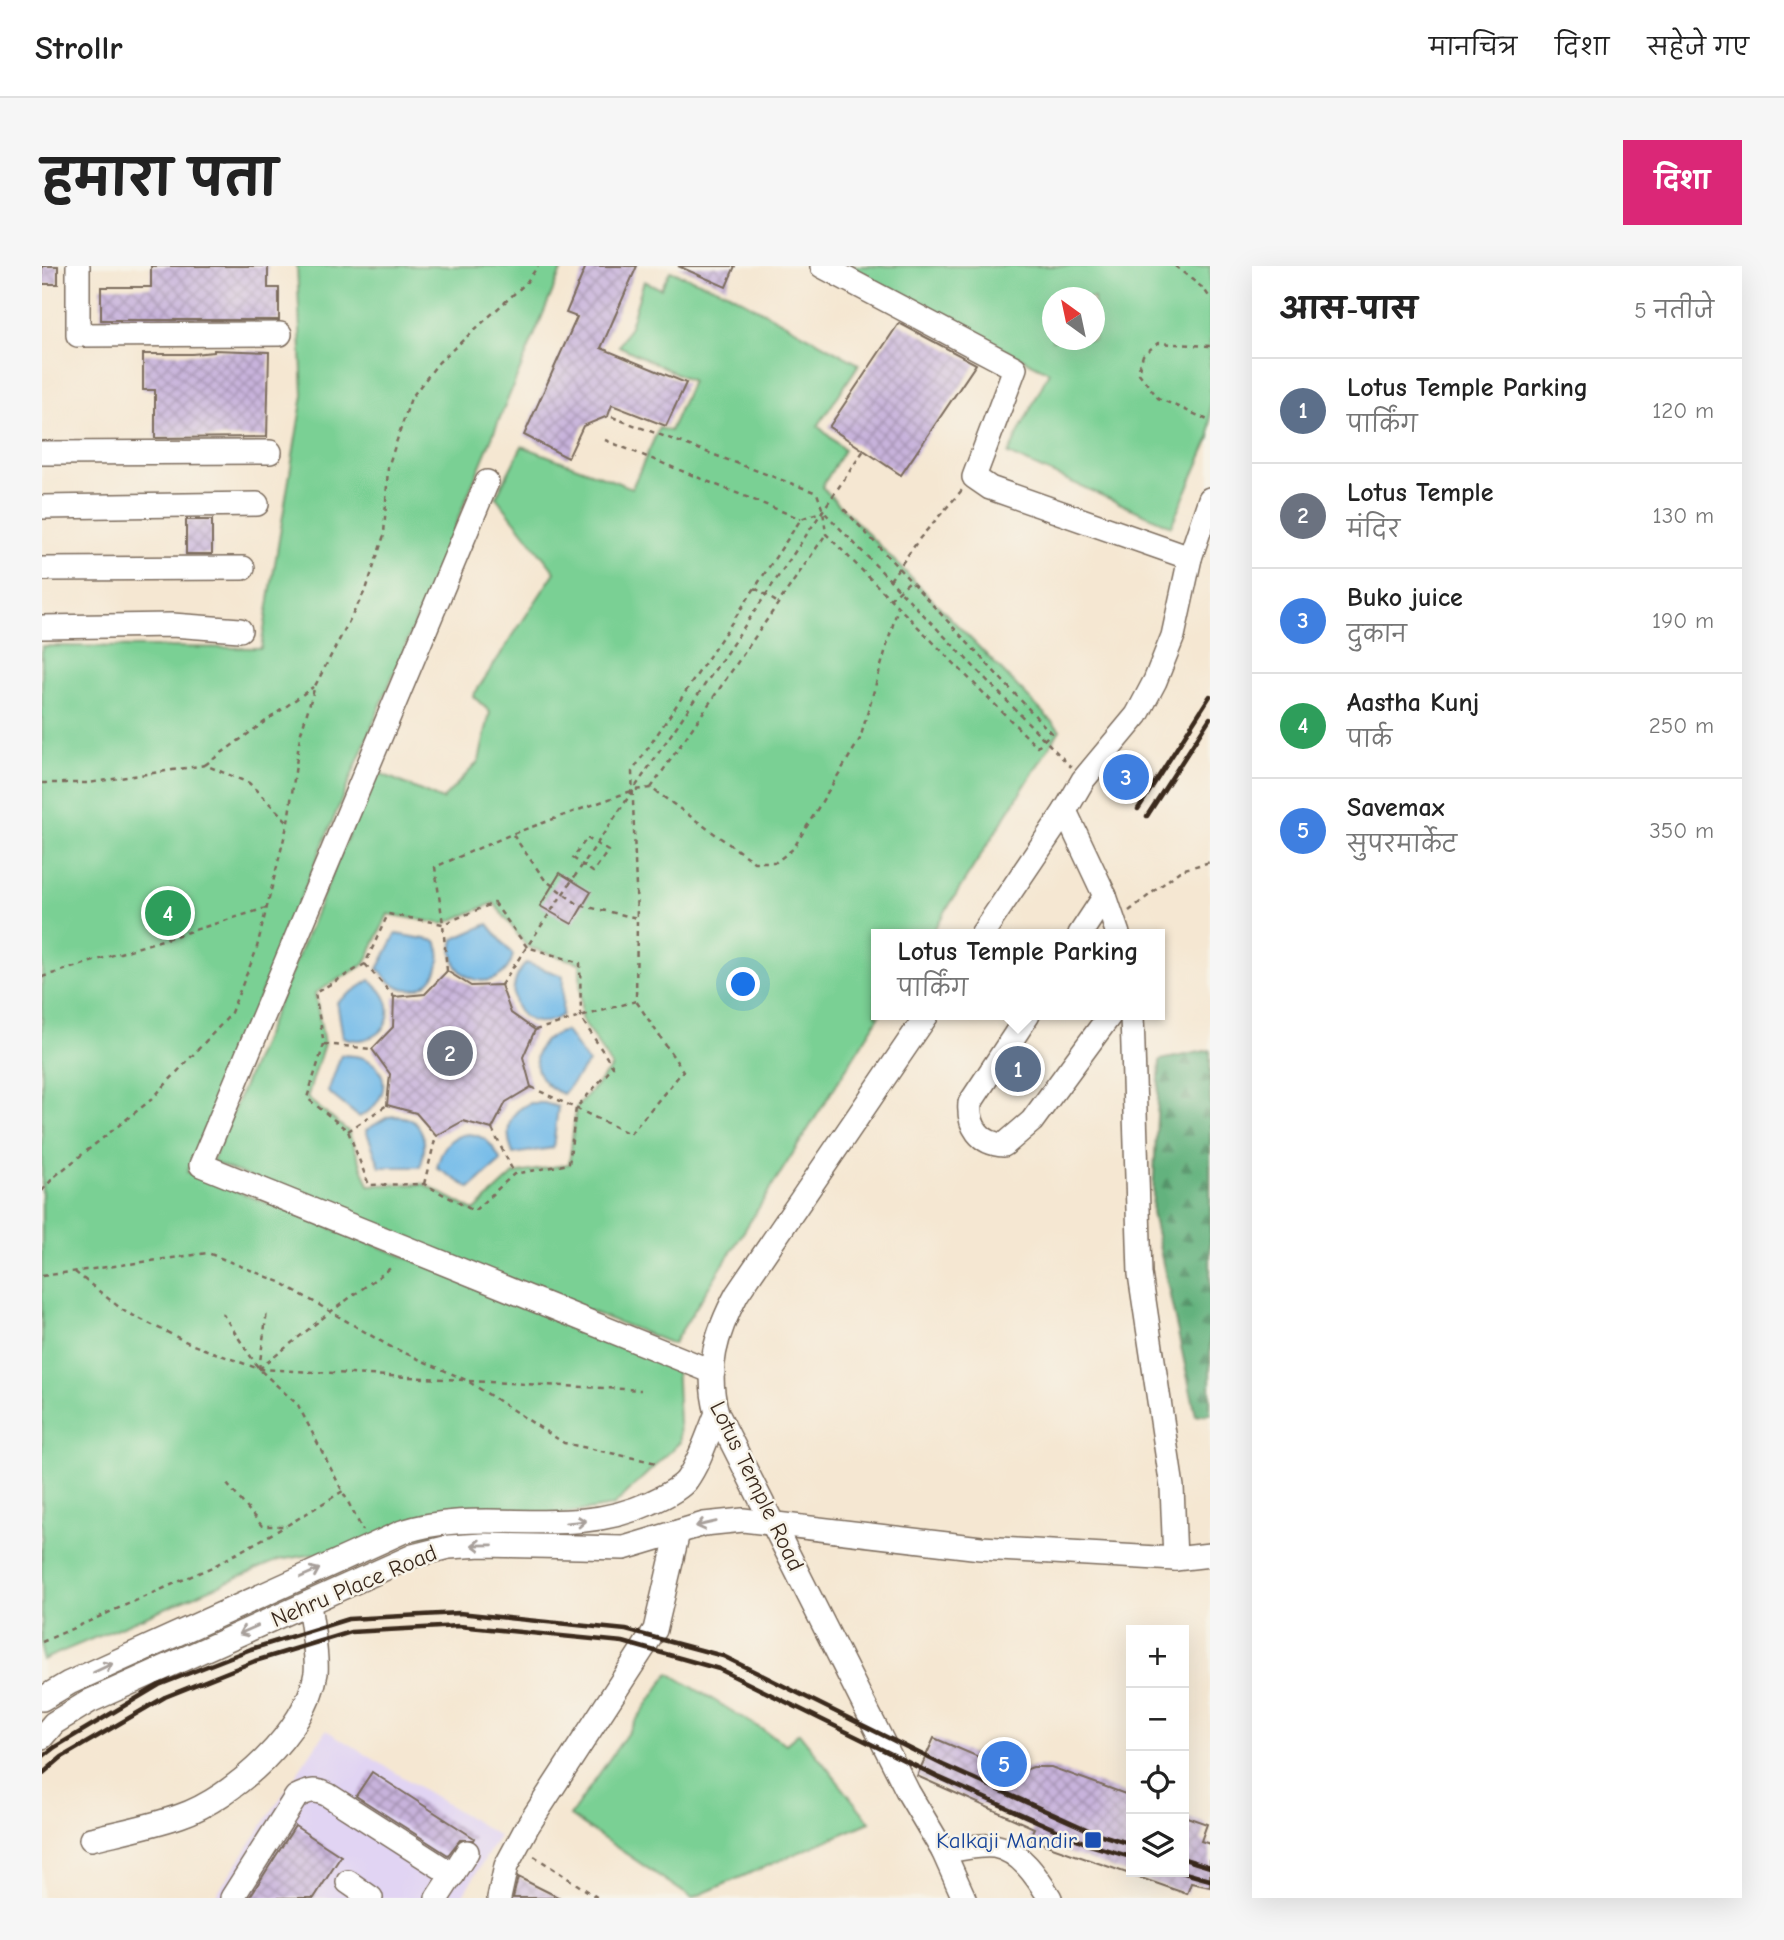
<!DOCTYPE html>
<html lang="hi">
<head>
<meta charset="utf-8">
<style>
	:root { --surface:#fff; --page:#f6f6f6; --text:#222; --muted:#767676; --line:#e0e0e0; --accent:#db2777 }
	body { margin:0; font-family:"Comic Neue","Playpen Sans Deva",sans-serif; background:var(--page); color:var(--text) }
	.controls { position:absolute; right:21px; bottom:21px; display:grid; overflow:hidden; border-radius:0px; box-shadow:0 7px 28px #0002 }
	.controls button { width:63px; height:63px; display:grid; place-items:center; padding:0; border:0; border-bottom:2px solid var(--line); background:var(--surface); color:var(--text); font:35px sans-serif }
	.compass { position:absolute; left:1000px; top:21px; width:63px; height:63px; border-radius:50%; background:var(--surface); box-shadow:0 7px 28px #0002; rotate:327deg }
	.you { position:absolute; left:702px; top:719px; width:24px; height:24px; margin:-18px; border:5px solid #fff; border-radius:50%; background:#1a73e8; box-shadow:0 0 0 10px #1a73e833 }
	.badge { display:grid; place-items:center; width:46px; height:46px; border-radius:50%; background:var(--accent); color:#fff; font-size:23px; font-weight:700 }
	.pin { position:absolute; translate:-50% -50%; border:4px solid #fff; box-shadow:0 2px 7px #0006 }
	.popup { position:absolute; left:829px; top:663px; width:294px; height:91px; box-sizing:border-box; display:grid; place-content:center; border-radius:0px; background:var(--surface); filter:drop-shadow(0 2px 5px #0005); font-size:23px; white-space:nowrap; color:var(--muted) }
	.popup b { font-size:26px; color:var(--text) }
	.popup::after { content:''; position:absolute; left:50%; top:100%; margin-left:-14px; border:14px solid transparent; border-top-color:var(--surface) }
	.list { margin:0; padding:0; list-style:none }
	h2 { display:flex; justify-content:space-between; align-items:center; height:91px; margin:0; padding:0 28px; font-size:30px }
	h2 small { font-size:23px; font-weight:400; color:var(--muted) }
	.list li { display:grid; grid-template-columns:46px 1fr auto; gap:21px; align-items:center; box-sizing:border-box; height:105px; padding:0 28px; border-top:2px solid var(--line) }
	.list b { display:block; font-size:26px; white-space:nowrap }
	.list p { margin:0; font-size:23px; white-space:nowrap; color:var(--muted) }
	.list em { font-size:23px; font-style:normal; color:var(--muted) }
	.icon { flex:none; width:38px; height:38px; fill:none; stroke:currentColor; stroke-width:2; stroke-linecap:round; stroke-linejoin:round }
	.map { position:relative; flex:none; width:1168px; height:1632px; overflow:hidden; border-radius:0px }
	header { display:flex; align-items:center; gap:42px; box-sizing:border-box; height:98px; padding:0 35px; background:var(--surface); border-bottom:2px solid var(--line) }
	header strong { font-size:33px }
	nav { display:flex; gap:38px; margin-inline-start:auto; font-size:24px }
	.intro { display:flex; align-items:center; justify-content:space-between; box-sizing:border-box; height:168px; padding:0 42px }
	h1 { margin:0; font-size:49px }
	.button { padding:18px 32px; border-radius:0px; background:var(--accent); color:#fff; font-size:24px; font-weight:700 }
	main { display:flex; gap:42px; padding:0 42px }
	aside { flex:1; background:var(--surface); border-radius:0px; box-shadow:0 7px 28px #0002 }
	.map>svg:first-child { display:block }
	.built { fill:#e1d4f3 }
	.green { fill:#7ad094; stroke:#5a7d59; stroke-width:2; fill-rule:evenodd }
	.forest { fill:url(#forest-firs); stroke:#4f6e4e; stroke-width:2 }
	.water { fill:#71bae9; stroke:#567284; stroke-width:2 }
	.building { fill:url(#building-cross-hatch) }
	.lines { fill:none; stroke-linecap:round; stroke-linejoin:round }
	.minor-casing { stroke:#7c6c5d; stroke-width:26 }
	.path { stroke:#7c6c5d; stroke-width:2.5; stroke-dasharray:5 5; stroke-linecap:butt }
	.minor { stroke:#fff; stroke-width:23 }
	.rail { stroke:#3b2a1e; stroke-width:4.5 }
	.oneway { stroke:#a79f9a }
	.transit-dot { fill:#1a4fb4; stroke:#f7f3e8; stroke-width:2.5 }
	.labels { text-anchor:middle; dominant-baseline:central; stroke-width:5; stroke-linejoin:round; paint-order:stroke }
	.street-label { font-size:23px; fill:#3b2a1e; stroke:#f7f3e8 }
	.transit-label { font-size:23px; fill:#164399; stroke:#f7f3e8; text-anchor:end }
</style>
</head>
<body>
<header>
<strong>Strollr</strong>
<nav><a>मानचित्र</a><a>दिशा</a><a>सहेजे गए</a></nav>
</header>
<div class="intro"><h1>हमारा पता</h1><a class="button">दिशा</a></div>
<main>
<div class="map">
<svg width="1168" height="1632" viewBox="0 0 1168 1632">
	<defs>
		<pattern id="forest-firs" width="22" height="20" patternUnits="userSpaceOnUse" patternTransform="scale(1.75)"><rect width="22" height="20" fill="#63b27e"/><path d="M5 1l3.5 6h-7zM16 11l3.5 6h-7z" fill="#539167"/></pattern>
		<pattern id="building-cross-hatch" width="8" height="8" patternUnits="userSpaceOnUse" patternTransform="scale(1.75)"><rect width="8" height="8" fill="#c8b3dc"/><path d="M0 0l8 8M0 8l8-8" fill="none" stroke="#a492b2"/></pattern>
	</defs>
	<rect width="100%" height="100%" fill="#f7f3e8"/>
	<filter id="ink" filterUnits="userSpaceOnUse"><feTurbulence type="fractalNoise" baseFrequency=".0143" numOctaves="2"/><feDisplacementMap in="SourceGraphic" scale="14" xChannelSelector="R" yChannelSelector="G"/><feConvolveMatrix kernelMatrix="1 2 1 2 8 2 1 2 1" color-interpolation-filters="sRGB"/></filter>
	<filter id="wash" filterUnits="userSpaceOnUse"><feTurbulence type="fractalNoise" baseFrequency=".00686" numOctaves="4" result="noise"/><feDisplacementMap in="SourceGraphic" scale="28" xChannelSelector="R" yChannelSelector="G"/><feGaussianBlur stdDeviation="1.57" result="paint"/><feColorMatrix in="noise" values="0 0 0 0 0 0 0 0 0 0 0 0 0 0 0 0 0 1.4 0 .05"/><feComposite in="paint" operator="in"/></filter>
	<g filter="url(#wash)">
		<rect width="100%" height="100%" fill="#f5e7d2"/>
		<path class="built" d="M284,1464L457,1570L419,1632H172Z"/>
		<g class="green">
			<path d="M255,0H521L145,906L634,1096L638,1176L571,1240L237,1294L0,1394V380L219,382L261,129Z"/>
			<path d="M798,0H1168V172L1129,260L966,188L1007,106ZM1010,32H1052V74H1010Z"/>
			<path d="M628,5L687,27L817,98L776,160L802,184L780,221L1018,464L889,668H834V749H838L631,1078L170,896L333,505L400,534L437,495L448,446L431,430L513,306L454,231L480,180L590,222L617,162L628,165L650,115L577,80L588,60L602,15L619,23ZM452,637L485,681L538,697L539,752L570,801L534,842L527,898L472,908L432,945L382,918L327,919L306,865L265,832L282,778L273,727L323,698L346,648L401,658Z"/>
			<path d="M627,1407L744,1478L757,1467L828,1556L650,1632L528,1550Z"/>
		</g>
		<path class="forest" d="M1168,784V1148L1154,1150L1110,947L1118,794Z"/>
		<g class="water">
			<path d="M446,658L471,689C461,732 400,717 412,673Z"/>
			<path d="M354,668L394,675C406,700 386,732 357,721C348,718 342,710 336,703Z"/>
			<path d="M484,697L521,710L520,749C485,773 453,733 484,697Z"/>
			<path d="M328,714C335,721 342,726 345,736C354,764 324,781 301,771L295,736Z"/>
			<path d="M524,765L546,797L521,828C485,814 484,773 524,765Z"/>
			<path d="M299,789C308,790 318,789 326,794C353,810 341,840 317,851L286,826Z"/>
			<path d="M489,837H502L516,841L511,882L471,888C463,867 464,846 489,837Z"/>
			<path d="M346,851C380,846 388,874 378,901H338L324,864Z"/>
			<path d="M426,868C444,869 451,880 459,895L428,922L395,902C399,884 406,870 426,868Z"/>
		</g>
		<g id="blocks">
			<g class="building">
				<rect x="0" y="0" width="16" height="18"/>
				<path d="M109,0H226V22H237V54H59V21H109Z"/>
				<path d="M544,0H595L559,82L644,117L624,160L570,139L566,150L541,160L526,192L482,169L535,51L524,47Z"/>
				<path d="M636,0H693L684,21Z"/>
				<path d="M857,57L934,98L859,209L787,161Z"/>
				<path d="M172,84L227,86L225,171L113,172V124H101V88H150L172,86Z"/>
				<rect x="144" y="254" width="26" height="34"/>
				<path d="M518,607L549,626L530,658L498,640Z"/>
				<path d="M405,705L429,720L459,719L469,747L493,764L481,791L489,821L464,836L450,863L421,855L394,870L374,847L345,839L348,808L330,783L351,761L352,731L383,728Z"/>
				<path d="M892,1472L974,1507L991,1501H1009L1089,1530V1606H1142V1550L1165,1558L1159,1575L1168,1578V1621L1149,1617L1145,1628L987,1573L992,1562L875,1510Z"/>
				<path d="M330,1506L432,1572L431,1574H418L406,1589L314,1530Z"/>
				<path d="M253,1560L299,1590L272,1632H207Z"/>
				<path d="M476,1611L518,1632H471Z"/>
			</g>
		</g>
	</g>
	<g filter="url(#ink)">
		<use href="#blocks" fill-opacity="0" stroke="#7c6c5d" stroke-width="2"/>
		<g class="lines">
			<defs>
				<g id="minor">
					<path d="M36,0V69L238,68"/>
					<path d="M780,0L973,102L932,211L948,222L1148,292"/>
					<path d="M0,187L228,186"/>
					<path d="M445,216L159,899L671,1106"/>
					<path d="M0,241L215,238"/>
					<path d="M0,303L201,302"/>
					<path d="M0,361L130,359L198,364"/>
					<path d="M1023,545L1063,630L1076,668"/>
					<path d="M940,668L1023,545L1041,514L1095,449L1113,415L1131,370L1148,292L1168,233"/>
					<path d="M1038,668L1063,630"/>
					<path d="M885,749L695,1028C674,1067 663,1103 675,1147L866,1526L901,1585L922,1632"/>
					<path d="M986,749L928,837C926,860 938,878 962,879L990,855L1068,749"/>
					<path d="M1090,749L1098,1008L1130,1221L1133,1293"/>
					<path d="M0,1433L27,1417L360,1266C443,1239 525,1275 608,1237C619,1232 635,1225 644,1215C658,1196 666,1168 675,1147"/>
					<path d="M0,1471L12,1457L48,1435L371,1290L407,1281L441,1279L582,1282L662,1258L701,1254L939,1282L1133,1293L1168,1289"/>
					<path d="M49,1573C78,1566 109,1560 138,1550C191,1532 265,1465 274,1407C276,1390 269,1355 267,1337"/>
					<path d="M901,1585C916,1584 936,1578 952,1580C979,1585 995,1611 1008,1632"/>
					<path d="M306,1616L329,1632"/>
					<path d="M190,1632L254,1531C267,1524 273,1523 286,1529L411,1609"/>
					<path d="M395,1632L425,1586"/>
					<path d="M457,1632L464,1600L485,1561L613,1364L636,1266"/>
				</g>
			</defs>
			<use href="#minor" class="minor-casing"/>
			<g class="path">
				<path d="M1133,0L1162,23L1168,32"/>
				<path d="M1168,80L1116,77L1101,89L1096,106L1116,132L1168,155"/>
				<path d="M570,151L775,227L781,245L784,268L995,481L1009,467L800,241"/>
				<path d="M563,174L759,253"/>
				<path d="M783,247L1029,501"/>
				<path d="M848,314L878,272L920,224"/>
				<path d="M713,322L736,337"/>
				<path d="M848,333L868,315"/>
				<path d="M163,499L271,421"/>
				<path d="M0,517H46L163,499L207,517L246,556"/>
				<path d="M609,522L784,268"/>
				<path d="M471,569L503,614L537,639L595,652"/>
				<path d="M545,572L566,585L551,606L531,592Z"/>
				<path d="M452,637L485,681L538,697L539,752L571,801L534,842L527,898L472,908L432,945L382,918L327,919L306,865L265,832L282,778L273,727L323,698L346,648L401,658Z"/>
				<path d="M1087,645L1139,604L1168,596"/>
				<path d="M323,698L352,731"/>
				<path d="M405,705L401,658L393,601L470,568L592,524L609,522L712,596H734L751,583L818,473L856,341"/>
				<path d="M0,711L224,642"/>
				<path d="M459,719L822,184"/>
				<path d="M493,764L594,735L595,652L590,506L759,253L781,245"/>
				<path d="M282,778L330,783"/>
				<path d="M489,821L588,868L641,805L594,735"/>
				<path d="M450,863L472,907"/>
				<path d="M306,865L345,839"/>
				<path d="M382,918L394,870"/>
				<path d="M0,925L13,910L110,833L188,749L214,685L246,556L258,470L273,420L325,321L342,269L346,201L369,132L397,96L484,17L496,0"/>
				<path d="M33,1006L82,1045L151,1079L217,1103L421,1114"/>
				<path d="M0,1010L166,987L238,1016L347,1080L424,1114L522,1177L615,1197"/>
				<path d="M180,1047L217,1103L256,1139L321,1265"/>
				<path d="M217,1103L287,1047L350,1001"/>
				<path d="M217,1103L225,1045"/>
				<path d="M427,1115L599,1124"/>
				<path d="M185,1218L220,1260H244L301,1225"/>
				<path d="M0,1376L170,1301L244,1260"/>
				<path d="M492,1590L556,1632"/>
			</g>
			<use href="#minor" class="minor"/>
			<g class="rail">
				<path d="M1096,543L1168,430"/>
				<path d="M1105,550L1168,452"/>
				<path d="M0,1491L13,1481L117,1419L209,1383L306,1353L417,1347L584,1364L681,1390L901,1499L1053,1567L1089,1578"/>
				<path d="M0,1508L20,1491L123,1431L213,1395L309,1366L417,1360L581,1376L677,1403L896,1511L1048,1579L1089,1591"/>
				<path d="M1142,1593L1168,1601"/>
				<path d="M1139,1606L1168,1614"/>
			</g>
		</g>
		<defs><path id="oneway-shaft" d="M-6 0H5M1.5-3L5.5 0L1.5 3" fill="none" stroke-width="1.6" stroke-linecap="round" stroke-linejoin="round" transform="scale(1.75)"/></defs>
		<g class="oneway">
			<use href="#oneway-shaft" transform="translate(534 1256) rotate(-5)"/>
			<use href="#oneway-shaft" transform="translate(664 1258) rotate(167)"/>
			<use href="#oneway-shaft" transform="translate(440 1279) rotate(179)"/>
			<use href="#oneway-shaft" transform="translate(268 1307) rotate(-24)"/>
			<use href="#oneway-shaft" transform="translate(206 1364) rotate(156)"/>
			<use href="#oneway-shaft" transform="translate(61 1402) rotate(-25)"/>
		</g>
	</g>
	<rect class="transit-dot" x="1042" y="1565" width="18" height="18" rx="3.5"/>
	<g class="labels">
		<g class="street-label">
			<text transform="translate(715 1220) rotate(64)">Lotus Temple Road</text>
			<text transform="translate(312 1320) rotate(-23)">Nehru Place Road</text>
		</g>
		<g class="transit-label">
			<text x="1035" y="1574">Kalkaji Mandir</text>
		</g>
	</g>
</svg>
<div class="controls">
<button>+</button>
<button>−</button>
<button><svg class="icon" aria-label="locate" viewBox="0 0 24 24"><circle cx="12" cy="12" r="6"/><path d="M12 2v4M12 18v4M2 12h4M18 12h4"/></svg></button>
<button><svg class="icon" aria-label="layers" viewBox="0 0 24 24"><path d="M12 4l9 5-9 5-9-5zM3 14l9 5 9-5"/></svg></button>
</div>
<svg class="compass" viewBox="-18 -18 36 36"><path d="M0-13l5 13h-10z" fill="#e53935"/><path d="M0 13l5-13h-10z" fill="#767676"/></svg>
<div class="you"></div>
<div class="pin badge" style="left:976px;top:803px;background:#5c6f8a">1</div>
<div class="popup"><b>Lotus Temple Parking</b>पार्किंग</div>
<div class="pin badge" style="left:408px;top:787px;background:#6b7280">2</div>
<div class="pin badge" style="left:1084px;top:511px;background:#3f7fe0">3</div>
<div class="pin badge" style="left:126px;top:647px;background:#2e9e5b">4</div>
<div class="pin badge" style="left:962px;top:1498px;background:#3f7fe0">5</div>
</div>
<aside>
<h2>आस-पास<small>5 नतीजे</small></h2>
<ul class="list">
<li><span class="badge" style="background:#5c6f8a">1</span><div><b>Lotus Temple Parking</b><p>पार्किंग</p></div><em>120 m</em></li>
<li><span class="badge" style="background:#6b7280">2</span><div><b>Lotus Temple</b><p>मंदिर</p></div><em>130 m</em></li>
<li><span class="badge" style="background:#3f7fe0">3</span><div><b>Buko juice</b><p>दुकान</p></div><em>190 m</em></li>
<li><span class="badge" style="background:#2e9e5b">4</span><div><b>Aastha Kunj</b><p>पार्क</p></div><em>250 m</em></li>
<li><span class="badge" style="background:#3f7fe0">5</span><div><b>Savemax</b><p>सुपरमार्केट</p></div><em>350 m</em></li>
</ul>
</aside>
</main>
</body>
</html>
